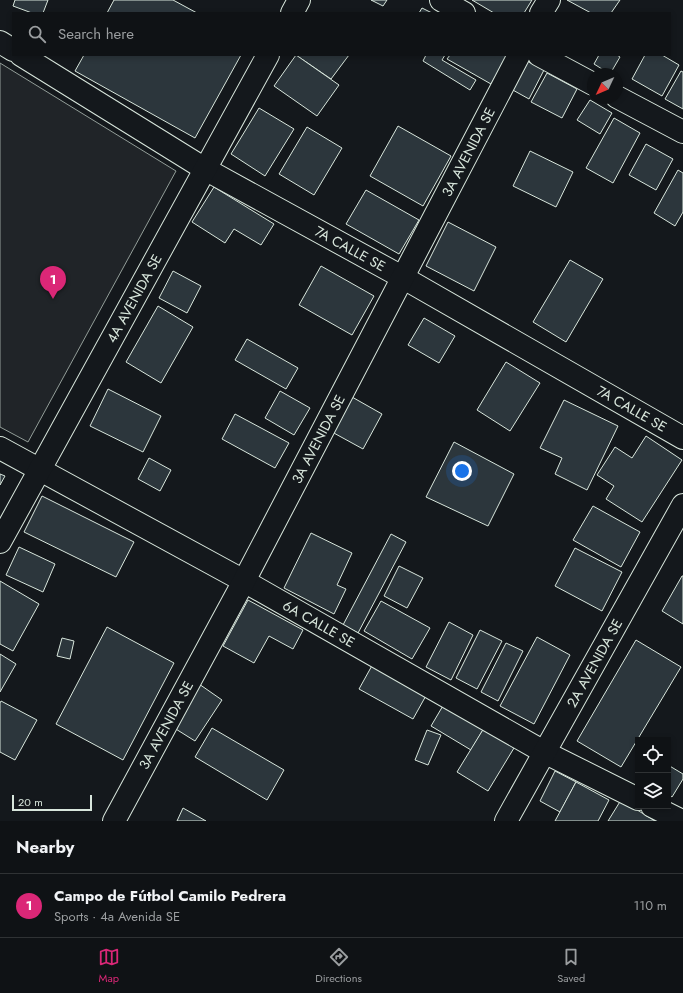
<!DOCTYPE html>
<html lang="en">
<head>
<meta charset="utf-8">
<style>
	:root { --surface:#0f1215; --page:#1d2022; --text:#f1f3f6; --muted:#9b9ea0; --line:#2f3234; --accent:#db2777 }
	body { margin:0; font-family:Jost,sans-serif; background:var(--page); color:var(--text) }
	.controls { position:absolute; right:12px; bottom:12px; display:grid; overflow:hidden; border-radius:0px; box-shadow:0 2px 6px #0003 }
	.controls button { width:36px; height:36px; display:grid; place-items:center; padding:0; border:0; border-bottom:1px solid var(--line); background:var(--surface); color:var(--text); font:20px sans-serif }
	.compass { position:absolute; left:587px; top:68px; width:36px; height:36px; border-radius:50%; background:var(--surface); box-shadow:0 2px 6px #0003; rotate:226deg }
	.scale { position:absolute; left:12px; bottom:10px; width:80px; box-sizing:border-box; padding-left:4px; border:2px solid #d8e6dc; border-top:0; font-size:11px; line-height:14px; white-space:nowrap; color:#d8e6dc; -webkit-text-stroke:3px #14181c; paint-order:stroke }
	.you { position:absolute; left:462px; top:471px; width:14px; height:14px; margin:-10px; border:3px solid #fff; border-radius:50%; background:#1a73e8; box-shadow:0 0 0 6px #1a73e833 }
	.badge { display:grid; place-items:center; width:26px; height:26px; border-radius:50%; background:var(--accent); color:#fff; font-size:13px; font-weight:700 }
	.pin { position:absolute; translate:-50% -33px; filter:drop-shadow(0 1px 2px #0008) }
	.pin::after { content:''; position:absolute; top:21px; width:14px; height:12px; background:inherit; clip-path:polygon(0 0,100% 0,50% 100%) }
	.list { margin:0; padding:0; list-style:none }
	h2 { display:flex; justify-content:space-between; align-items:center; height:52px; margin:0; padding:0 16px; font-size:17px }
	h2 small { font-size:13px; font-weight:400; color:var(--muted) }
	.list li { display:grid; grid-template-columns:26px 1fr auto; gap:12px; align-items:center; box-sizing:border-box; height:64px; padding:0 16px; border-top:1px solid var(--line) }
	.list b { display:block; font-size:15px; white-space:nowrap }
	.list p { margin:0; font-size:13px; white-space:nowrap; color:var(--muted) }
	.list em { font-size:13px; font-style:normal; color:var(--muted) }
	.icon { flex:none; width:22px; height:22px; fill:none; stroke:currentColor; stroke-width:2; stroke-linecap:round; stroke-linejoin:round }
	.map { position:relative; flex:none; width:683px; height:821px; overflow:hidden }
	.search { position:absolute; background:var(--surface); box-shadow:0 2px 6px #0003; left:12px; right:12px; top:12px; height:44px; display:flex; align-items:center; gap:10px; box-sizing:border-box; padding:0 14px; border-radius:0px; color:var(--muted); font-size:15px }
	.sheet { height:116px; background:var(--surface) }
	nav { display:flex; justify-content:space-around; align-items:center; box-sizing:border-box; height:56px; border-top:1px solid var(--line); background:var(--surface); font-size:11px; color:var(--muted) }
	nav a { display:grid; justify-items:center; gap:2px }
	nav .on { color:var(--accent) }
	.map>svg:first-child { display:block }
	.green { fill:#202428; stroke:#939e99 }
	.building { fill:#2c363c; stroke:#d8e6dc }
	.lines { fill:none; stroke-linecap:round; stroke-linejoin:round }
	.minor-casing { stroke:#d8e6dc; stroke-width:24 }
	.minor { stroke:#14181c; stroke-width:22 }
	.labels { text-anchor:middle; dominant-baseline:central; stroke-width:3; stroke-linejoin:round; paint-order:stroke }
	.street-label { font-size:14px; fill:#d8e6dc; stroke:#14181c }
</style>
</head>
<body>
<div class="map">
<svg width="683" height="821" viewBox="0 0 683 821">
	<rect width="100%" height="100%" fill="#14181c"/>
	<path class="green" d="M0,63L176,171L28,442L0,427Z"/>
	<g class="building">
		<path d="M15,0H48L43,13H32L13,6Z"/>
		<path d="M114,0H173L197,13H107Z"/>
		<path d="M371,0H387L383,6Z"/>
		<path d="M472,0H532L524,13H494Z"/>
		<path d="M567,0H620L611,13H591Z"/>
		<path d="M422,8L432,13H419Z"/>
		<path d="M84,55H241L195,138L75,71Z"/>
		<path d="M296,55H349L331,79Z"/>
		<path d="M296,55L339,85L317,116L274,86Z"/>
		<path d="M426,55H445L442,60L476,80L470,90L423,61Z"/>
		<path d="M450,55H508L491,84L447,59Z"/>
		<path d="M599,55H617L620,57L610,74L594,64Z"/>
		<path d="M645,55H662L679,65L662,96L632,79Z"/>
		<path d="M527,61L544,70L529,99L511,89Z"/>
		<path d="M681,71L683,72V109L665,99Z"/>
		<path d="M547,73L577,89L562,118L531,102Z"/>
		<path d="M590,100L612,113L600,134L577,120Z"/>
		<path d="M259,108L294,129L265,176L231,154Z"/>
		<path d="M614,118L640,133L613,183L586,168Z"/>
		<path d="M398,126L451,156L423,206L370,176Z"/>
		<path d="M307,127L342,148L314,195L279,174Z"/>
		<path d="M646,144L673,159L656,190L629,175Z"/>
		<path d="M530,151L573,172L556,207L513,186Z"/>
		<path d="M678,170L683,173V212L675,226L654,213Z"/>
		<path d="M214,187L274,224L261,245L234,229L225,243L192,222Z"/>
		<path d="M366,190L419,220L399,254L346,224Z"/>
		<path d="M448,222L496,247L474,291L426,266Z"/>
		<path d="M570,260L603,279L566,342L533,322Z"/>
		<path d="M321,266L374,296L352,335L299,305Z"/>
		<path d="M173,271L201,286L187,313L159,298Z"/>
		<path d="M158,306L193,327L161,383L126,362Z"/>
		<path d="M424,318L455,336L439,363L408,345Z"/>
		<path d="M247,339L298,368L286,389L235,360Z"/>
		<path d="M506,362L540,383L510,431L477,410Z"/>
		<path d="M108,389L161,416L143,452L90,426Z"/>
		<path d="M280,391L310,408L294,435L265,418Z"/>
		<path d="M352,397L382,414L363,449L332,432Z"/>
		<path d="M564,400L618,426L587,490L555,474L562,458L540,448Z"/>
		<path d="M235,414L289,443L275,468L222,439Z"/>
		<path d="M646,436L682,460L642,522L606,499L614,486L597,475L615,447L632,458Z"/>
		<path d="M454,442L514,474L488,526L426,497Z"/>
		<path d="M149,458L171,470L160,491L138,479Z"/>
		<path d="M0,474L5,476L0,485Z"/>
		<path d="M42,496L134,542L116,577L24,532Z"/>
		<path d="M593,506L640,532L621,567L573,540Z"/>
		<path d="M311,533L352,553L337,585L346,589L334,614L284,588Z"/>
		<path d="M391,534L406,542L358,633L343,625Z"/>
		<path d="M19,547L55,564L43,592L6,575Z"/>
		<path d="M575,548L622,572L602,611L555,586Z"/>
		<path d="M399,566L423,578L407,608L384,596Z"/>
		<path d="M682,576H683V624L662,611Z"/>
		<path d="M0,581L39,604L13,651L0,644Z"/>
		<path d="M248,600L303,630L293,649L269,636L254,663L223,646Z"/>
		<path d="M381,601L430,628L412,659L364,631Z"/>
		<path d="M449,622L473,635L451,680L426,667Z"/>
		<path d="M107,627L174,663L123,760L56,724Z"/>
		<path d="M480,630L502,641L477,689L456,678Z"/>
		<path d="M537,637L570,655L534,724L500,706Z"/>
		<path d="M62,638L74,641L70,659L57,656Z"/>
		<path d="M636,640L681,667L621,767L577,741Z"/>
		<path d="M506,643L523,651L498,701L481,692Z"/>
		<path d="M0,654L16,664L0,692Z"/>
		<path d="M374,662L428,692L413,719L359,689Z"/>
		<path d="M199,684L222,700L195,741L171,726Z"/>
		<path d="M1,701L37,720L15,760L0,752V703Z"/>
		<path d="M444,704L484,728L471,750L431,726Z"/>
		<path d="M212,728L284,770L267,800L195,757Z"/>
		<path d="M484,728L514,748L488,791L457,772Z"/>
		<path d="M427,730L441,735L428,765L415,760Z"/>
		<path d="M668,765L683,774V779L672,797L668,794Z"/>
		<path d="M555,771L576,782L560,812L540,801Z"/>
		<path d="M576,782L609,800L598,821H555Z"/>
		<path d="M621,800L655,821H608Z"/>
		<path d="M183,808L206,821H177Z"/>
	</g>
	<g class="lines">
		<defs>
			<g id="minor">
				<path d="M441,0L464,13"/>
				<path d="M292,13L299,0"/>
				<path d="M541,13L549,0"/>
				<path d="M0,42L13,50"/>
				<path id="s1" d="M21,55L205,169L402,277L683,438"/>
				<path d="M539,55L593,84"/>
				<path d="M617,97L683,132"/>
				<path id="s2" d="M0,448L244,581L544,752L638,799"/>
				<path id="s3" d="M0,542L268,55"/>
				<path d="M652,806L682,821"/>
				<path id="s4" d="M114,821L244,581L519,55"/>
				<path id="s5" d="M506,821L683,505"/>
			</g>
		</defs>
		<use href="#minor" class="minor-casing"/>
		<use href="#minor" class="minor"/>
	</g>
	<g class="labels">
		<g class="street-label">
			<text stroke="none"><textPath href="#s4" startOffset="757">3A AVENIDA SE</textPath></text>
			<text stroke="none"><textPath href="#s1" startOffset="382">7A CALLE SE</textPath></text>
			<text stroke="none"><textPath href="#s3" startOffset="278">4A AVENIDA SE</textPath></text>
			<text stroke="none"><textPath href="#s1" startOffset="706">7A CALLE SE</textPath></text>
			<text stroke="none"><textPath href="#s4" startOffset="433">3A AVENIDA SE</textPath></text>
			<text stroke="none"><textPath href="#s2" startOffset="364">6A CALLE SE</textPath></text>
			<text stroke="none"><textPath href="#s5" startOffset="181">2A AVENIDA SE</textPath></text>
			<text stroke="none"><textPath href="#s4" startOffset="109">3A AVENIDA SE</textPath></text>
		</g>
	</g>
</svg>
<div class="controls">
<button><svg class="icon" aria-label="locate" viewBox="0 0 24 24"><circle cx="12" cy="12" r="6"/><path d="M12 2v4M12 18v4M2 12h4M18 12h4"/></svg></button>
<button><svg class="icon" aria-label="layers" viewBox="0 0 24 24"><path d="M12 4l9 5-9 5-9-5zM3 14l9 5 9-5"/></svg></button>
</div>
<svg class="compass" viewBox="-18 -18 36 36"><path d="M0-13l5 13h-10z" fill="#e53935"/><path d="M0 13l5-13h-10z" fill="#9b9ea0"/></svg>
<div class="scale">20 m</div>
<div class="you"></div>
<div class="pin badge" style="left:53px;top:299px">1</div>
<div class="search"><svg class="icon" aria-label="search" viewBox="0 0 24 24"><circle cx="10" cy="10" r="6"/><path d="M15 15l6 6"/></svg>Search here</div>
</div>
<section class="sheet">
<h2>Nearby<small></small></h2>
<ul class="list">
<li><span class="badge">1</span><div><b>Campo de Fútbol Camilo Pedrera</b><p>Sports · 4a Avenida SE</p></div><em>110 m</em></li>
</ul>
</section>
<nav>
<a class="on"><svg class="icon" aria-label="map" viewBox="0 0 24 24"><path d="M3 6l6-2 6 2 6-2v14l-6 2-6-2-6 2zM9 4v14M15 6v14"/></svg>Map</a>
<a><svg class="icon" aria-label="directions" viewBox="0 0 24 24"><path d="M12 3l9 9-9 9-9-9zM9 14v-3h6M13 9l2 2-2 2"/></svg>Directions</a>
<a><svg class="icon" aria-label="saved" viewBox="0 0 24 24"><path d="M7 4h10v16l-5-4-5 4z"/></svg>Saved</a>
</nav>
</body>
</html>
